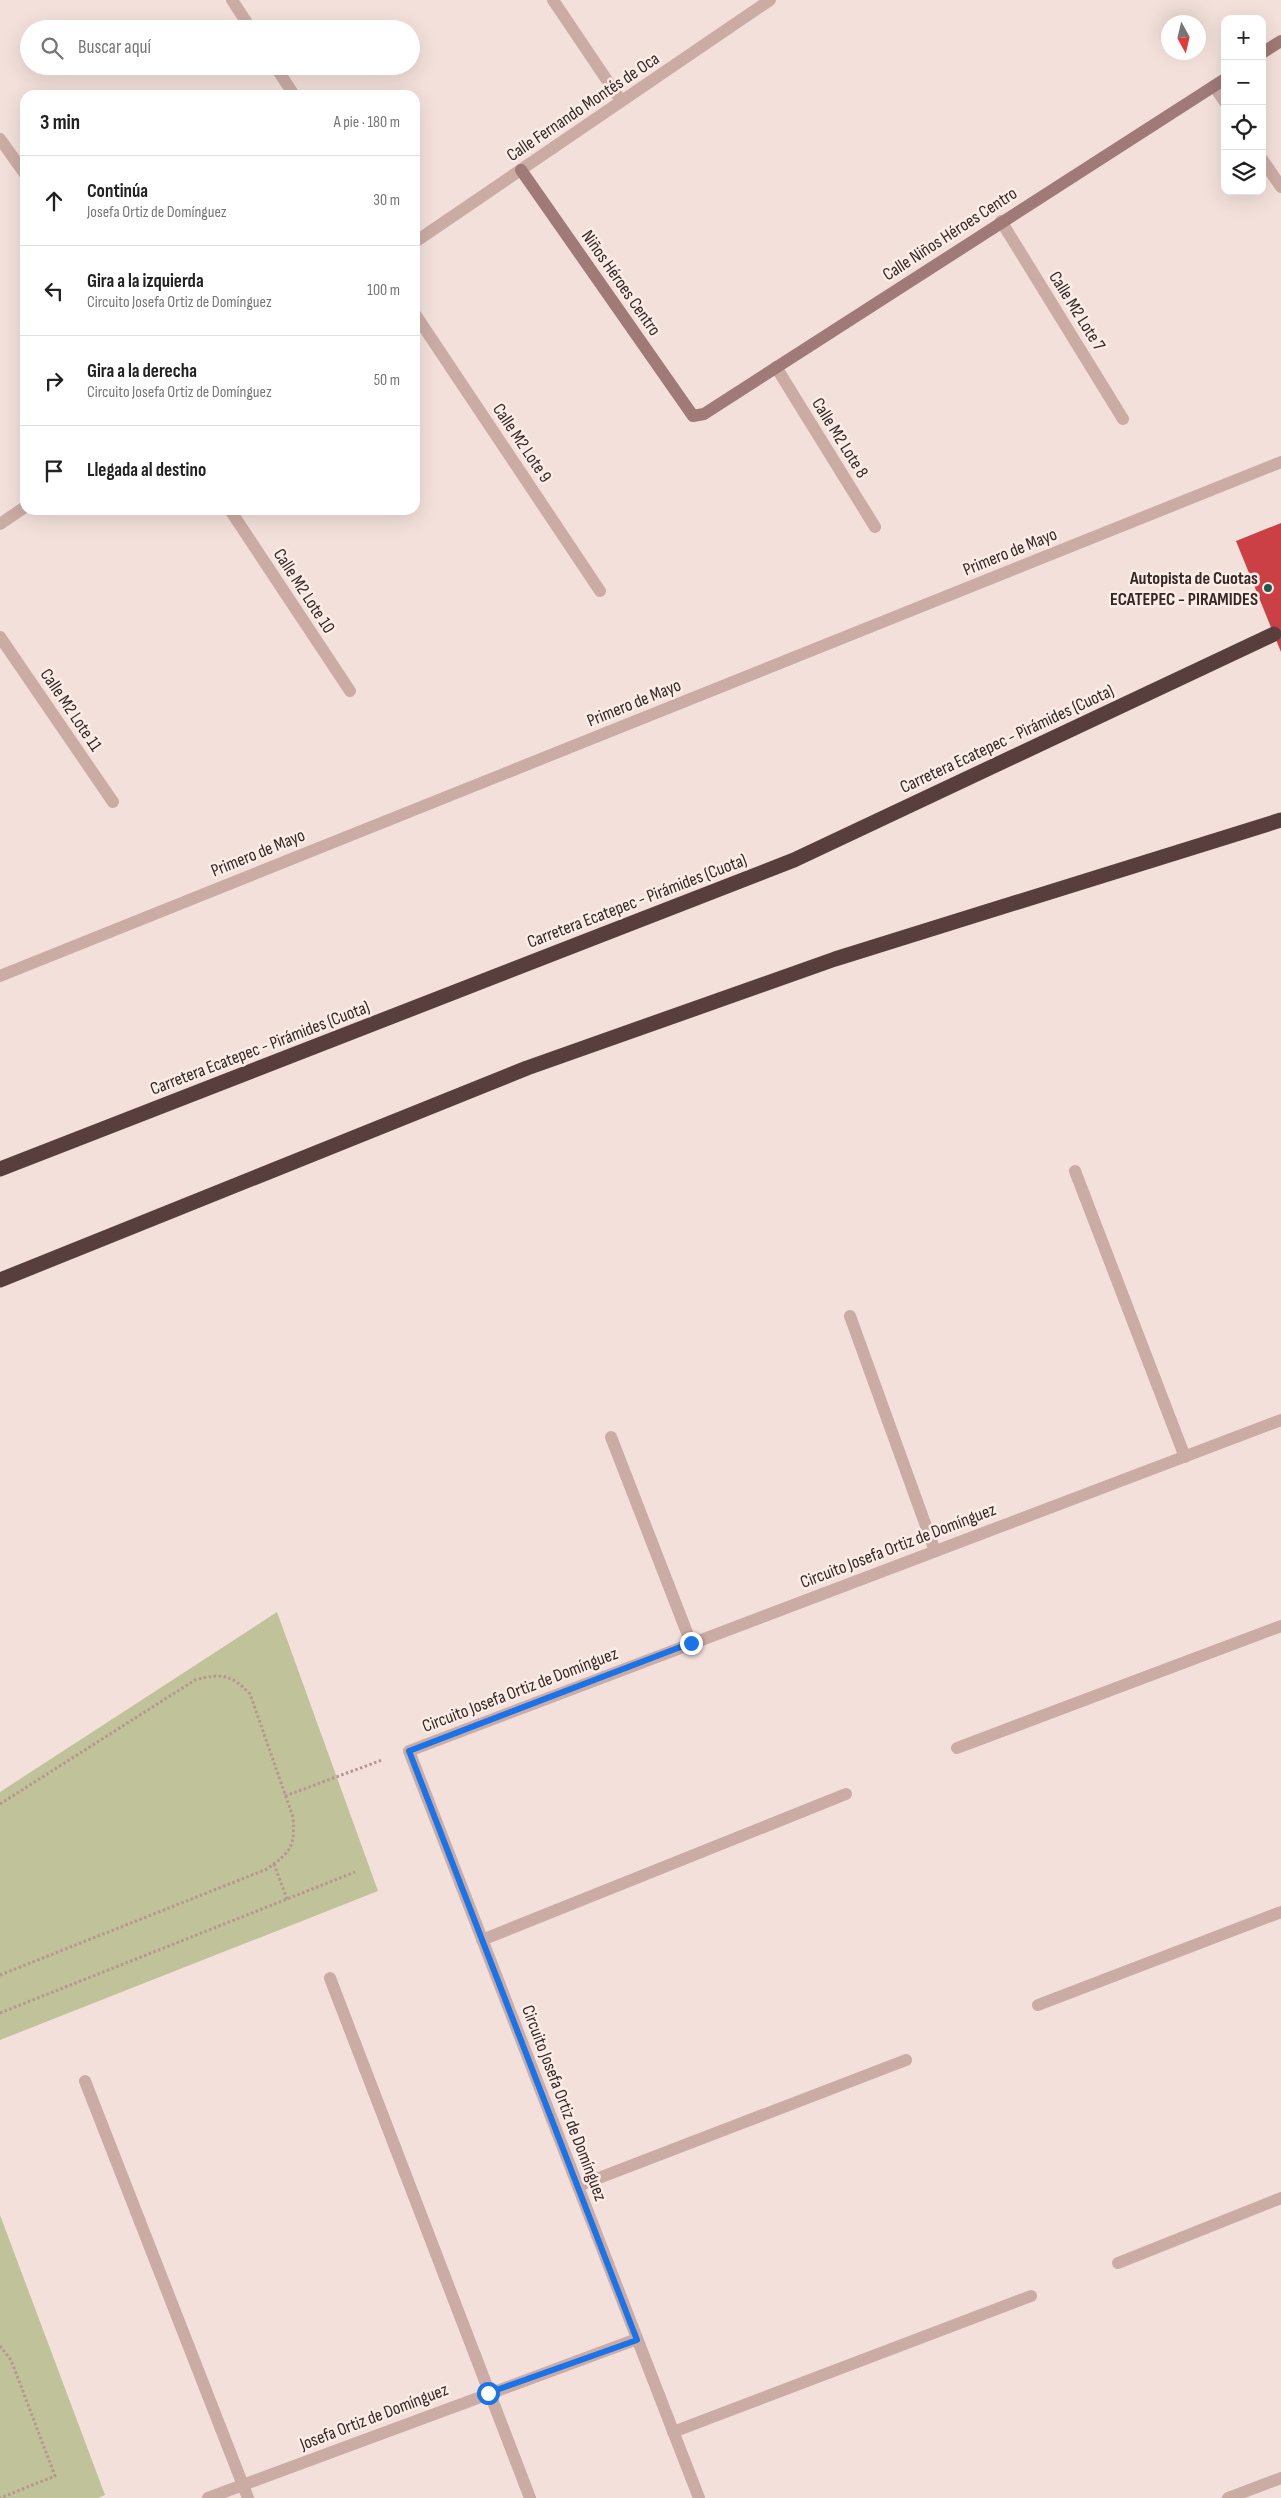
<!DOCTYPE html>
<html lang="es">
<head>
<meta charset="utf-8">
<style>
	:root { --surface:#fff; --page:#f2f2f2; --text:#222; --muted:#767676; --line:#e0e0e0 }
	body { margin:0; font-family:"Sofia Sans Condensed",sans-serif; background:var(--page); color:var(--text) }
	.controls { position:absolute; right:15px; top:15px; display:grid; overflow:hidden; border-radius:10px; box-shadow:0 5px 20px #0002 }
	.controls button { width:45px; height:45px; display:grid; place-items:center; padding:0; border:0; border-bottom:1px solid var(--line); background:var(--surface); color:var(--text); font:25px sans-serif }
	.compass { position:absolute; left:1161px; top:15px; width:45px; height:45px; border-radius:50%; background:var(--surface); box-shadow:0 5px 20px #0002; rotate:172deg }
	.stop { position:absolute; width:15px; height:15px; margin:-11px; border:4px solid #1a73e8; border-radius:50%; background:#fff }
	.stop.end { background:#1a73e8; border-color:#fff; box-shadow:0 1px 5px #0008 }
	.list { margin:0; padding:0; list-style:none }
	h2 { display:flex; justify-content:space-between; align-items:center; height:65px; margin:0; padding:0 20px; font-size:21px }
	h2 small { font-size:16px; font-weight:400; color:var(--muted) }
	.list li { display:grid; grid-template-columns:32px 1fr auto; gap:15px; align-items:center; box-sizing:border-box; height:90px; padding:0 20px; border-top:1px solid var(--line) }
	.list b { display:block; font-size:19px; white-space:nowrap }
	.list p { margin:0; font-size:16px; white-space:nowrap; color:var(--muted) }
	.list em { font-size:16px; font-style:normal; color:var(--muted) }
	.icon { flex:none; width:28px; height:28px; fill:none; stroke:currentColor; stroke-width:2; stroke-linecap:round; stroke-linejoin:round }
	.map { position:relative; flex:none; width:1281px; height:2498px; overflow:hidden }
	.search { position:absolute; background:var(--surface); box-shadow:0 5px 20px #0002; left:20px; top:20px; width:400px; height:55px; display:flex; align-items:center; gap:12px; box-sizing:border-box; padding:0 18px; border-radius:28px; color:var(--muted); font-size:19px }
	.panel { position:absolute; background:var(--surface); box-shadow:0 5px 20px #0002; left:20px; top:90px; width:400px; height:425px; border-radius:15px }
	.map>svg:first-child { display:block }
	.green { fill:#c0c299 }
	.building { fill:#cb4044 }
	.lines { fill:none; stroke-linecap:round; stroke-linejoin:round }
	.path { stroke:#b79690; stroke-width:3; stroke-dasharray:2.5 2.5; stroke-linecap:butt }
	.lane { stroke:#cbaca5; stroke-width:12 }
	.street { stroke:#cbaca5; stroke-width:12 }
	.secondary { stroke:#9f7a77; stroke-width:12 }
	.highway { stroke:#583f3e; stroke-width:15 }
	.route { stroke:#1a73e8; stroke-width:6 }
	.poi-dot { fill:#1b5a4d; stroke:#faece6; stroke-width:2 }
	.labels { text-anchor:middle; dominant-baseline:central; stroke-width:5; stroke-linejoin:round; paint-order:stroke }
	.street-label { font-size:18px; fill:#372827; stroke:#faece6 }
	.poi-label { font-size:18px; font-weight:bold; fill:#372827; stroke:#faece6; text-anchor:end }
</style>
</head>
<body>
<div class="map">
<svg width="1281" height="2498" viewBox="0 0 1281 2498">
	<rect width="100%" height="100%" fill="#f3e0da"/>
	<g class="green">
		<path d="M277,1612L378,1891L0,2040V1792Z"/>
		<path d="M0,2215L105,2495L98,2498H0Z"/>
	</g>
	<path class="building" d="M1281,523V652L1236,541Z"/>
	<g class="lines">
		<g class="path">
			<path d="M285,1796L382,1760"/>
			<path d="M0,1804L195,1680C221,1673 231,1674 250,1694L293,1817C295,1848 291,1851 267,1869L0,1975"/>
			<path d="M274,1864L287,1899"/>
			<path d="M0,2013L355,1872"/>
			<path d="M0,2346L11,2360L55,2476L0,2498"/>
		</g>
		<path class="lane" d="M0,976L1281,462"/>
		<g class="street">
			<path d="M232,0L251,29"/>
			<path d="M553,0L621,101"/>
			<path d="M275,66L294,95"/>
			<path d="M1214,86L1225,102"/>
			<path d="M0,139L25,174"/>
			<path d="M1262,159L1281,187"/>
			<path d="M1001,221L1123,419"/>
			<path d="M415,242L770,0"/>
			<path d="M415,314L600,591"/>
			<path d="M776,367L875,527"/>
			<path d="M230,510L350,691"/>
			<path d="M0,524L25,507"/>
			<path d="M0,637L113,802"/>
			<path d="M1075,1171L1185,1457"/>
			<path d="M850,1316L935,1551"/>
			<path d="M611,1437L691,1643"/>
			<path d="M957,1748L1281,1626"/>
			<path d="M482,1940L846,1794"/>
			<path d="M330,1978L530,2498"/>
			<path d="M1038,2005L1281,1912"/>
			<path d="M85,2081L248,2498"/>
			<path d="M578,2186L906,2060"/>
			<path d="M1118,2263L1281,2198"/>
			<path d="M673,2432L1031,2296"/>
			<path d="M208,2498L637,2339"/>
			<path d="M699,2498L409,1751L1281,1420"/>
			<path d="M1228,2498L1281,2478"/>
		</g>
		<g class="secondary">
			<path d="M1262,53L1281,41"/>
			<path d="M521,170L693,416L704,414L1225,79"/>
		</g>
		<g class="highway">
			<path d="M0,1169L794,860L1274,634"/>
			<path d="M0,1280L527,1068L835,959L1281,820"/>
		</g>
	</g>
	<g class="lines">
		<path class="route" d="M488,2393L637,2340L409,1751L691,1643"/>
	</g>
	<circle class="poi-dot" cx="1268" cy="588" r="5"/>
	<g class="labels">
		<g class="street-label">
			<text transform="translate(583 107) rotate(-34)">Calle Fernando Montés de Oca</text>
			<text transform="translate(950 234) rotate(-33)">Calle Niños Héroes Centro</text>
			<text transform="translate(621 283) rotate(55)">Niños Héroes Centro</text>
			<text transform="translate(1077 311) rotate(58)">Calle M2 Lote 7</text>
			<text transform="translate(840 438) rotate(58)">Calle M2 Lote 8</text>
			<text transform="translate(522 443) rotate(56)">Calle M2 Lote 9</text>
			<text transform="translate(1010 552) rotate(-22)">Primero de Mayo</text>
			<text transform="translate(304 591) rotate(57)">Calle M2 Lote 10</text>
			<text transform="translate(634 703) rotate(-22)">Primero de Mayo</text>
			<text transform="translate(71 710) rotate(56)">Calle M2 Lote 11</text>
			<text transform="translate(1007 739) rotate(-25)">Carretera Ecatepec - Pirámides (Cuota)</text>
			<text transform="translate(258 853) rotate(-22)">Primero de Mayo</text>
			<text transform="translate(637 901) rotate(-21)">Carretera Ecatepec - Pirámides (Cuota)</text>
			<text transform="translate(260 1048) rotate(-21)">Carretera Ecatepec - Pirámides (Cuota)</text>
			<text transform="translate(898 1546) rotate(-21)">Circuito Josefa Ortiz de Domínguez</text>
			<text transform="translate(520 1690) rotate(-21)">Circuito Josefa Ortiz de Domínguez</text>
			<text transform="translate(564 2103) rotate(69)">Circuito Josefa Ortiz de Domínguez</text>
			<text transform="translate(374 2417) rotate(-21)">Josefa Ortiz de Domínguez</text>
		</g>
		<g class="poi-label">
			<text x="1258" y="578">Autopista de Cuotas<tspan x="1258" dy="21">ECATEPEC - PIRAMIDES</tspan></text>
		</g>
	</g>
</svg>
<div class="controls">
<button>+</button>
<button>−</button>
<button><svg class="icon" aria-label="locate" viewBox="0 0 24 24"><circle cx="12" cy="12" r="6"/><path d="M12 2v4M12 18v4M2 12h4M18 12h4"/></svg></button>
<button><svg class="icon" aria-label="layers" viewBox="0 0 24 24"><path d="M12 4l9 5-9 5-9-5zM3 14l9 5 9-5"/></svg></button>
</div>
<svg class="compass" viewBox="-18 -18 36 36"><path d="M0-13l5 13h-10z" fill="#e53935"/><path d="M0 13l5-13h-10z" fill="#767676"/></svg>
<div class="stop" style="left:488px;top:2393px"></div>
<div class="stop end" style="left:691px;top:1643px"></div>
<div class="search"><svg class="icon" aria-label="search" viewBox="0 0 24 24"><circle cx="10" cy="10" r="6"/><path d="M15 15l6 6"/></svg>Buscar aquí</div>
<section class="panel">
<h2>3 min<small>A pie · 180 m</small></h2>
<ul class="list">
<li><svg class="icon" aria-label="ahead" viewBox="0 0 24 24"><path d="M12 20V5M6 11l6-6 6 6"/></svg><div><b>Continúa</b><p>Josefa Ortiz de Domínguez</p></div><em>30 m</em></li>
<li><svg class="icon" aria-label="left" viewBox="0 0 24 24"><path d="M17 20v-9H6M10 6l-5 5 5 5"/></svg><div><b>Gira a la izquierda</b><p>Circuito Josefa Ortiz de Domínguez</p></div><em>100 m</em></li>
<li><svg class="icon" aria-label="right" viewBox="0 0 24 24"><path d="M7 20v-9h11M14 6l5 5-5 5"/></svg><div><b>Gira a la derecha</b><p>Circuito Josefa Ortiz de Domínguez</p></div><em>50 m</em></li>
<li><svg class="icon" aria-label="arrive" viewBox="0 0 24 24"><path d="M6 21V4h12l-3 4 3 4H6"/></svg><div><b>Llegada al destino</b></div></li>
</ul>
</section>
</div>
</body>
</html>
